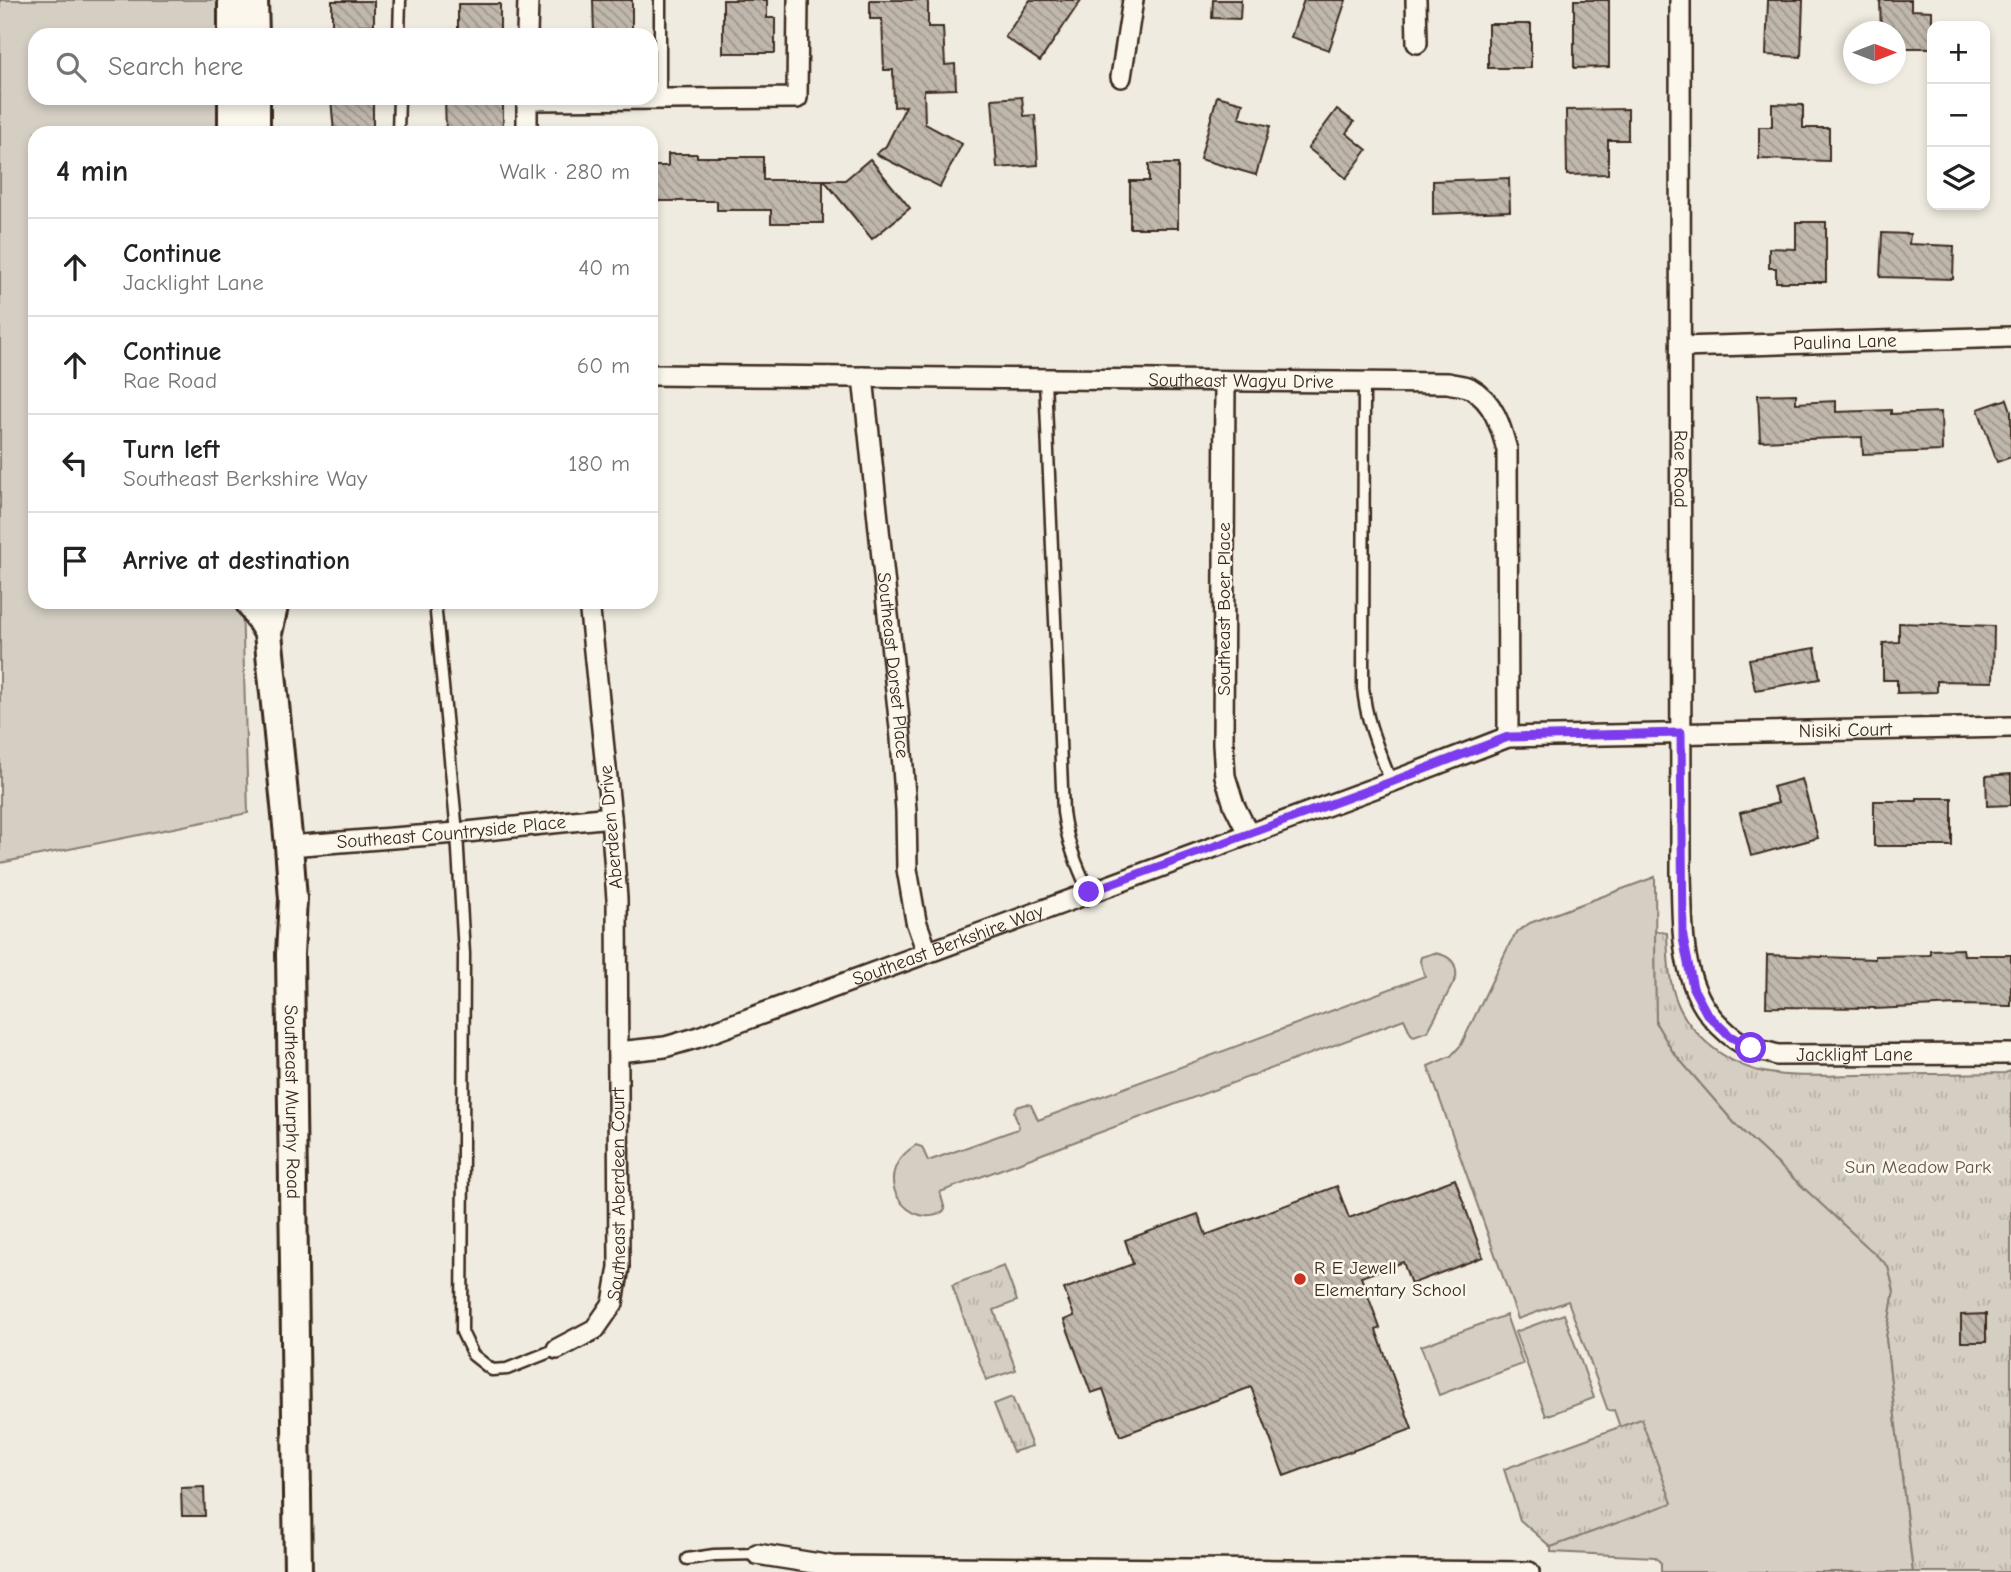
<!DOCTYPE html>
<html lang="en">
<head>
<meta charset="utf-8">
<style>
	:root { --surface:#fff; --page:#f6f6f6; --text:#222; --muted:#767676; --line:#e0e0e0 }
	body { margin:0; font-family:"Comic Neue",sans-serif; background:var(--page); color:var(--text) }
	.controls { position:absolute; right:21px; top:21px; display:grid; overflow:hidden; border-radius:14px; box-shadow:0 4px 10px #0003 }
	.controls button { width:63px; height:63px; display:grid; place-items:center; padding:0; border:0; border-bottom:2px solid var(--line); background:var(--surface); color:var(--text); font:35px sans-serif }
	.compass { position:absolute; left:1843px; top:21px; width:63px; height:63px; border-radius:50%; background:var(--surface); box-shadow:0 4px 10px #0003; rotate:90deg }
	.stop { position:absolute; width:21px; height:21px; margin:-16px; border:5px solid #7c3aed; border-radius:50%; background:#fff }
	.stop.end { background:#7c3aed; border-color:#fff; box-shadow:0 2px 7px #0008 }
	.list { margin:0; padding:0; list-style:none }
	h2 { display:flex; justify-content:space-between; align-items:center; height:91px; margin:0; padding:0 28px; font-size:30px }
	h2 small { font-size:23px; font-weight:400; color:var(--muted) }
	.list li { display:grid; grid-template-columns:46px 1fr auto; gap:21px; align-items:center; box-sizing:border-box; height:98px; padding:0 28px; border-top:2px solid var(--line) }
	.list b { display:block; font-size:26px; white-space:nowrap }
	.list p { margin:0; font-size:23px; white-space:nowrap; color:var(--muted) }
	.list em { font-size:23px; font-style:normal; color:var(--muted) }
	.icon { flex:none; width:38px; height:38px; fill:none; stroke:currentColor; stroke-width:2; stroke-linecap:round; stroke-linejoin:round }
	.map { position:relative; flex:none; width:2011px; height:1572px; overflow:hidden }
	.search { position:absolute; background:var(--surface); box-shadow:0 4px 10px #0003; left:28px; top:28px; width:630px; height:77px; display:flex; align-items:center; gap:18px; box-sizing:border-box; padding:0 24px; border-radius:21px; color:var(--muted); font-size:26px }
	.panel { position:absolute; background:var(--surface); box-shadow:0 4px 10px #0003; left:28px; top:126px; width:630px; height:483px; border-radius:21px }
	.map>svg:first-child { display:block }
	.grass { fill:#d5cec3; stroke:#887c70; stroke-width:2 }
	.park { fill:url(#park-tufts); stroke:#887c70; stroke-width:2 }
	.building { fill:url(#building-back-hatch); stroke:#3b2a1e; stroke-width:2 }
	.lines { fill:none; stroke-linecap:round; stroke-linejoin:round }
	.service-casing { stroke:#3b2a1e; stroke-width:15 }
	.minor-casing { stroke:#3b2a1e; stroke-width:24 }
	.secondary-casing { stroke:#3b2a1e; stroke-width:32 }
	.service { stroke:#fbf7ec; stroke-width:10 }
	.minor { stroke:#fbf7ec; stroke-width:19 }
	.secondary { stroke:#fbf7ec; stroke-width:26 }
	.route { stroke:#7c3aed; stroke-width:9 }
	.poi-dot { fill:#c8321e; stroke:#fbf7ec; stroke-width:2.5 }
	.labels { text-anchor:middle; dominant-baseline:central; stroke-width:5; stroke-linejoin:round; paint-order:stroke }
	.street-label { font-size:19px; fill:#3b2a1e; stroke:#fbf7ec }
	.park-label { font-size:19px; fill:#625347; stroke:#fbf7ec }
	.poi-label { font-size:19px; fill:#3b2a1e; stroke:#fbf7ec; text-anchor:start }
</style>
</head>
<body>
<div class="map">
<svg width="2011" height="1572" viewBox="0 0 2011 1572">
	<defs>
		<pattern id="park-tufts" width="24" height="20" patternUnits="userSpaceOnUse" patternTransform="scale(1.75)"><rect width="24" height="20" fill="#d5cec3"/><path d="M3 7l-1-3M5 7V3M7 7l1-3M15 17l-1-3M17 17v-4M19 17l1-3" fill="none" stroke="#b8b1a7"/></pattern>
		<pattern id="building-back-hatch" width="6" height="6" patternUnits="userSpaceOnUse" patternTransform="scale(1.75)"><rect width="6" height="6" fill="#c0b8ad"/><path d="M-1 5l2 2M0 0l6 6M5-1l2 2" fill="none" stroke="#9d968c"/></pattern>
	</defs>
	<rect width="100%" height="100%" fill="#f0ebe0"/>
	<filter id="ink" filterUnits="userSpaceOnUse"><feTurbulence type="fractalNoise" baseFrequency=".0143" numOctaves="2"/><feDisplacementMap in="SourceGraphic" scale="14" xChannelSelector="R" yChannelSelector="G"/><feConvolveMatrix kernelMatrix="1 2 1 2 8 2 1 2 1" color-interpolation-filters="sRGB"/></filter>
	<g filter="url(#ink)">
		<g class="grass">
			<path d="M0,0H224L225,35H35V98H227L228,133H35V602H242L248,813L0,863Z"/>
			<path d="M1655,877L1656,1023L1673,1052L1737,1126L1888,1265L1894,1291L1886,1338L1913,1572H1661V1563L1655,1557L1551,1552V1547L1641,1419L1620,1427L1614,1410L1608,1411L1568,1301L1518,1319L1428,1066L1451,1056L1461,1045L1510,943L1518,931L1530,923Z"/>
			<path d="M1434,953C1449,955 1458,962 1456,978L1428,1031L1414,1036L1411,1034L1404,1019L940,1192L945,1210C914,1235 863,1178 916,1145L922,1147L928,1161L1018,1129L1019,1127L1014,1112L1016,1107L1027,1104L1031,1105L1038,1120L1425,976L1420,961L1421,957Z"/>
			<path d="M1564,1314L1594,1398L1546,1416L1515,1332Z"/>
			<path d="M1506,1315L1523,1364L1439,1395L1421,1346Z"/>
		</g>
		<g class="park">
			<path d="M1655,931L1667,933C1668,956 1668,980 1677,1002C1690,1034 1722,1060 1755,1070C1788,1079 1827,1075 1861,1075C1909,1074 1957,1074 2005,1073L2011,1071V1572H1913L1886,1338L1894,1291L1888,1266L1737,1126L1673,1052L1656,1023Z"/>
			<path d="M1004,1266L1017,1301L994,1310L1016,1370L986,1380L952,1285Z"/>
			<path d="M1012,1397L1032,1446L1013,1452L994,1404Z"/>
			<path d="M1641,1419L1672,1503L1551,1547L1520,1520L1504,1469Z"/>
		</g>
		<g class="building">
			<path d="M593,0H632V35H594Z"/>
			<path d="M723,0H767V18H775V53H723Z"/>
			<path d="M870,0H928V27H943L945,65L955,64L956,89L924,90L925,124L962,144L940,187L876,154L886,146L906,106L894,107L893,70H884L882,19H870Z"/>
			<path d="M1030,0H1081L1040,61L1005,37Z"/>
			<path d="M1213,0H1241L1240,19L1212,18Z"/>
			<path d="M1304,0H1346L1329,50L1291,37Z"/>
			<path d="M1574,0H1609V67L1574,68Z"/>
			<path d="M1768,0H1803L1801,57L1766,55Z"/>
			<path d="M1880,0H1911V10L1932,11V48H1895V32H1881Z"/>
			<path d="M332,1H374V25H360V35H332Z"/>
			<rect x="458" y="4" width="42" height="31"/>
			<rect x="1488" y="24" width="43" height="44"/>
			<path d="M1217,96L1243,103L1239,118L1270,126L1256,175L1200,159Z"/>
			<path d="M1022,97L1024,116L1035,115L1038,165L997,168L992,99Z"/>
			<path d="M331,98H373V133H334Z"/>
			<path d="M445,98H503V133H446Z"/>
			<path d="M1772,104L1803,105V128H1829V161L1759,159V127H1772Z"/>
			<path d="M1337,109L1354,122L1346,133L1367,150L1346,178L1308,148Z"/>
			<path d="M1628,109V140H1608V174L1567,175L1566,110Z"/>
			<path d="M668,154H697V157H763V180H823V223H771V210H717V201H651V166H668Z"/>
			<path d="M870,159L910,208L872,239L824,180H845Z"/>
			<path d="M1149,164H1178V228H1130V181H1149Z"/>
			<path d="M1509,178L1510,211L1433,214V181Z"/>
			<path d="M1796,222H1826V282H1776V268H1769V248L1796,249Z"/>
			<path d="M1882,233L1910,234L1909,244L1954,246L1953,279L1880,277Z"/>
			<path d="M1796,394V403L1836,401V412L1891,410V414L1941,412L1942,451L1863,454L1862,437L1760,441L1758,395Z"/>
			<path d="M2007,399L2011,411V457L1997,462L1978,409Z"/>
			<path d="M1899,623L1994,626L1993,682L1937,681V692L1897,693V680H1883V643L1899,642Z"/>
			<path d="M1815,648L1820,679L1755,690L1749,659Z"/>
			<path d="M2011,774V805L1987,806L1986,776Z"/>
			<path d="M1802,779L1818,838L1751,856L1740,813L1778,803L1773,787Z"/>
			<path d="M1917,798H1952V846H1874V801H1917Z"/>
			<path d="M1963,949L1964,955H2011V1006L1957,1005L1875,1009V1008L1766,1007L1767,955L1875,959V956L1930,955V950Z"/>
			<path d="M1455,1179L1483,1257L1411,1284L1403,1262L1361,1277L1380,1328L1376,1330L1412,1429L1284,1476L1251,1387L1120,1436L1103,1389L1091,1393L1064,1320L1074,1316L1064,1289L1133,1264L1125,1240L1198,1214L1206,1235L1337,1186L1349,1218Z"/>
			<path d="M1986,1314V1342H1961V1315Z"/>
			<path d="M204,1487L205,1516H182L181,1488Z"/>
		</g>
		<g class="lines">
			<defs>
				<g id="service">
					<path d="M399,35L400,0"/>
					<path d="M660,99V0"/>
					<path d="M398,133L399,98"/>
					<path d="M1045,379L1063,812C1067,842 1077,866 1089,892"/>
					<path d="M1364,382L1363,688C1366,722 1379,750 1391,782"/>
					<path d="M435,602L457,833L464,954L462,1332L473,1355L492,1370L507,1369L557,1349"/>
					<path d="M687,1559L714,1555L757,1554"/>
				</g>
				<g id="minor">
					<path d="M1416,0L1417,43"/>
					<path id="s1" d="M1680,0L1681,874C1683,927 1679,987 1720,1026C1729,1035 1739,1043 1751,1048C1759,1051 1769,1052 1777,1055L2011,1054"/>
					<path d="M527,35L528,0"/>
					<path d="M1121,77L1133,0"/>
					<path d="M527,98V133"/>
					<path d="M527,100L797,98L798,0"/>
					<path id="s2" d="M1681,347L2011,337"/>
					<path id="s3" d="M651,375L1448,383C1455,385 1464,385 1470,388C1494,401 1501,427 1507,450L1508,737"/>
					<path id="s4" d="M863,377L901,738L906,811L907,869L916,921L927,952"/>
					<path d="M1225,381L1223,744L1225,776L1234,805L1248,833"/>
					<path id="s5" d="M289,846L457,833L611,817"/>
					<path id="s6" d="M618,1052L665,1047L696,1038L1391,782L1508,737L2011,727"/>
					<path id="s7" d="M557,1349L595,1329L613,1303L619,1267L617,899L611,817L589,602"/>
					<path d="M757,1554L832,1566L1529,1572"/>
				</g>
				<g id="secondary">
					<path d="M232,0V35"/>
					<path d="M254,0L255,35"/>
					<path d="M232,98V133"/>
					<path d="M256,98V133"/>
					<path d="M249,602L268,633"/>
					<path id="s8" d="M275,602L268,633L289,846L293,899L290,954L298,1572"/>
				</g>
			</defs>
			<use href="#service" class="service-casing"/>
			<use href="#minor" class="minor-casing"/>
			<use href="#secondary" class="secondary-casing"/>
			<use href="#service" class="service"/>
			<use href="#minor" class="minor"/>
			<use href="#secondary" class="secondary"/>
		</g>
	</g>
	<g class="lines" filter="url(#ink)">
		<path class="route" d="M1089,892L1391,782L1508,737L1681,733L1683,938L1693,988L1707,1014L1730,1036L1751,1048"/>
	</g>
	<circle class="poi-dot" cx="1300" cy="1279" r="7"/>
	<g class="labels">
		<g class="street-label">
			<text stroke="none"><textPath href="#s2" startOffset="164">Paulina Lane</textPath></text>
			<text stroke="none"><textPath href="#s3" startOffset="590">Southeast Wagyu Drive</textPath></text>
			<text stroke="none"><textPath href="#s1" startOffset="469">Rae Road</textPath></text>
			<text transform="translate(1224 609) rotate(-90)">Southeast Boer Place</text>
			<text stroke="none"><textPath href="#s4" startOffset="290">Southeast Dorset Place</textPath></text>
			<text stroke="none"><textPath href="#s6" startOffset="1283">Nisiki Court</textPath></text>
			<text transform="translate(611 827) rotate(-95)">Aberdeen Drive</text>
			<text stroke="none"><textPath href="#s5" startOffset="163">Southeast Countryside Place</textPath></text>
			<text stroke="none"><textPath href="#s6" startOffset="348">Southeast Berkshire Way</textPath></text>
			<text stroke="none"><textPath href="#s1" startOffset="1178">Jacklight Lane</textPath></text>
			<text stroke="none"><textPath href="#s8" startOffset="502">Southeast Murphy Road</textPath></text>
			<text stroke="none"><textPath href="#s7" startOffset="184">Southeast Aberdeen Court</textPath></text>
		</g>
		<g class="park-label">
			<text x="1918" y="1167">Sun Meadow Park</text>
		</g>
		<g class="poi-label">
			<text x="1314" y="1268">R E Jewell<tspan x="1314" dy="22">Elementary School</tspan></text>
		</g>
	</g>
</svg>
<div class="controls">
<button>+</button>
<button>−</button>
<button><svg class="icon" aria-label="layers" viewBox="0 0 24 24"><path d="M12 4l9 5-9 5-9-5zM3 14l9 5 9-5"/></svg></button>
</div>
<svg class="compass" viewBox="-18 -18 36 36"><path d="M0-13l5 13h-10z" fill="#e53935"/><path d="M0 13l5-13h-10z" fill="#767676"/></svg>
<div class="stop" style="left:1751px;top:1048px"></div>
<div class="stop end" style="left:1089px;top:892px"></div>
<div class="search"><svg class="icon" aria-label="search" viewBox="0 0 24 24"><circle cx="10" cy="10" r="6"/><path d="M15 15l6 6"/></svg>Search here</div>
<section class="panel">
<h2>4 min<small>Walk · 280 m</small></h2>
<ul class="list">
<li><svg class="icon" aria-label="ahead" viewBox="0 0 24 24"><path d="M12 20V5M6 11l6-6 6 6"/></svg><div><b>Continue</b><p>Jacklight Lane</p></div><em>40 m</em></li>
<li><svg class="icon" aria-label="ahead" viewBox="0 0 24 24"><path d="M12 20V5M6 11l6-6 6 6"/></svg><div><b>Continue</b><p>Rae Road</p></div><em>60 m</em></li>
<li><svg class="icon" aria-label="left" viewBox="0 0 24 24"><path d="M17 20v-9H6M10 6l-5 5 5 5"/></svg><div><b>Turn left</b><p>Southeast Berkshire Way</p></div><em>180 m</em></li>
<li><svg class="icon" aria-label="arrive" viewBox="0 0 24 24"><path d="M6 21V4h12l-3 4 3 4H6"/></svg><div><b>Arrive at destination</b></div></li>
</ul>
</section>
</div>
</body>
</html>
